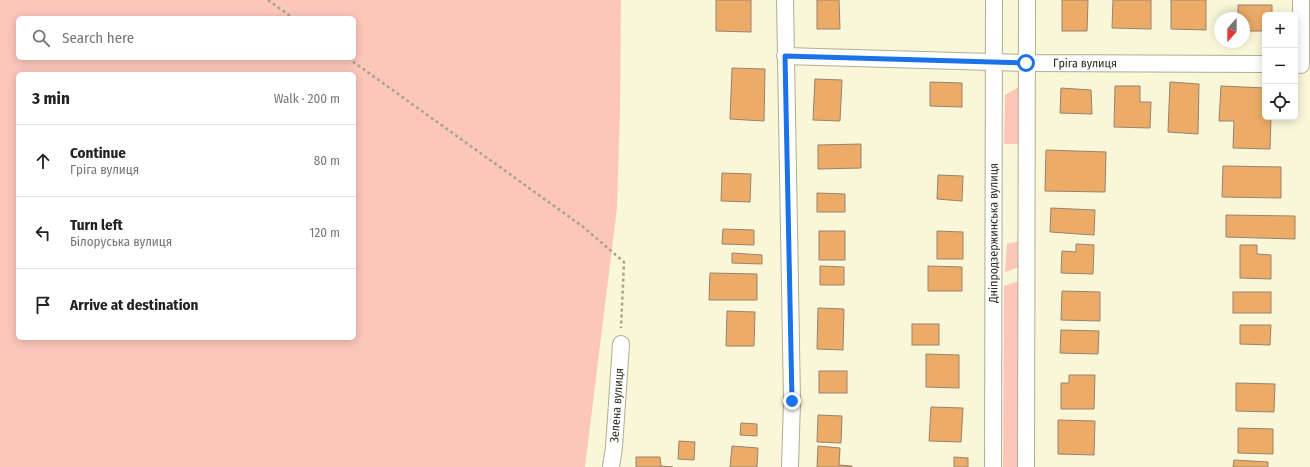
<!DOCTYPE html>
<html lang="en">
<head>
<meta charset="utf-8">
<style>
	:root { --surface:#fff; --page:#f6f6f6; --text:#222; --muted:#767676; --line:#e0e0e0 }
	body { margin:0; font-family:"Fira Sans Condensed",sans-serif; background:var(--page); color:var(--text) }
	.controls { position:absolute; right:12px; top:12px; display:grid; overflow:hidden; border-radius:6px; box-shadow:0 2px 10px #0003 }
	.controls button { width:36px; height:36px; display:grid; place-items:center; padding:0; border:0; border-bottom:1px solid var(--line); background:var(--surface); color:var(--text); font:20px sans-serif }
	.compass { position:absolute; left:1214px; top:12px; width:36px; height:36px; border-radius:50%; background:var(--surface); box-shadow:0 2px 10px #0003; rotate:201deg }
	.stop { position:absolute; width:12px; height:12px; margin:-9px; border:3px solid #1a73e8; border-radius:50%; background:#fff }
	.stop.end { background:#1a73e8; border-color:#fff; box-shadow:0 1px 4px #0008 }
	.list { margin:0; padding:0; list-style:none }
	h2 { display:flex; justify-content:space-between; align-items:center; height:52px; margin:0; padding:0 16px; font-size:17px }
	h2 small { font-size:13px; font-weight:400; color:var(--muted) }
	.list li { display:grid; grid-template-columns:26px 1fr auto; gap:12px; align-items:center; box-sizing:border-box; height:72px; padding:0 16px; border-top:1px solid var(--line) }
	.list b { display:block; font-size:15px; white-space:nowrap }
	.list p { margin:0; font-size:13px; white-space:nowrap; color:var(--muted) }
	.list em { font-size:13px; font-style:normal; color:var(--muted) }
	.icon { flex:none; width:22px; height:22px; fill:none; stroke:currentColor; stroke-width:2; stroke-linecap:round; stroke-linejoin:round }
	.map { position:relative; flex:none; width:1310px; height:467px; overflow:hidden }
	.search { position:absolute; background:var(--surface); box-shadow:0 2px 10px #0003; left:16px; top:16px; width:340px; height:44px; display:flex; align-items:center; gap:10px; box-sizing:border-box; padding:0 14px; border-radius:6px; color:var(--muted); font-size:15px }
	.panel { position:absolute; background:var(--surface); box-shadow:0 2px 10px #0003; left:16px; top:72px; width:340px; height:268px; border-radius:6px }
	.map>svg:first-child { display:block }
	.green { fill:#fcc6ba; fill-rule:evenodd }
	.building { fill:#ecac68; stroke:#97826e }
	.lines { fill:none; stroke-linecap:round; stroke-linejoin:round }
	.minor-casing { stroke:#b1ad90; stroke-width:18 }
	.path { stroke:#a7a48d; stroke-width:2.5; stroke-dasharray:3 3; stroke-linecap:butt }
	.minor { stroke:#fff; stroke-width:16 }
	.route { stroke:#1a73e8; stroke-width:5 }
	.labels { text-anchor:middle; dominant-baseline:central; stroke-width:4; stroke-linejoin:round; paint-order:stroke }
	.street-label { font-size:12px; fill:#2f2e22; stroke:#fff }
</style>
</head>
<body>
<div class="map">
<svg width="1310" height="467" viewBox="0 0 1310 467">
	<rect width="100%" height="100%" fill="#faf6d8"/>
	<g class="green">
		<path d="M0,0H621L620,111L617,208L585,467H0ZM18,18H354V58H18ZM18,74H354V338H18Z"/>
		<path d="M1019,87V144H1004L1005,95Z"/>
		<path d="M1019,241V267L1005,272L1007,244Z"/>
		<path d="M1019,281L1018,467H1003L1004,286Z"/>
	</g>
	<g class="building">
		<path d="M716,0H751V32L716,31Z"/>
		<path d="M817,0H839L840,29H817Z"/>
		<path d="M1062,0H1088L1087,31H1062Z"/>
		<path d="M1113,0H1151V29L1112,28Z"/>
		<path d="M1171,0H1206V30L1171,29Z"/>
		<path d="M1238,5H1272V15H1265V31H1244V18H1238Z"/>
		<path d="M732,68L765,69L764,121L730,119Z"/>
		<path d="M815,79L842,80L840,121L813,120Z"/>
		<path d="M930,82L962,83V107L930,106Z"/>
		<path d="M1170,82L1199,84L1198,134L1168,132Z"/>
		<path d="M1115,86H1140V102H1151L1150,128L1114,127Z"/>
		<path d="M1221,86L1265,88V117H1271L1270,149L1233,148L1234,121H1219Z"/>
		<path d="M1061,88L1091,90L1092,114L1060,113Z"/>
		<path d="M861,144V168L818,169V145Z"/>
		<path d="M1046,150L1106,152L1105,192L1045,191Z"/>
		<path d="M1223,166L1281,167V198L1222,197Z"/>
		<path d="M722,173L751,174L750,202L721,201Z"/>
		<path d="M938,175L963,176L962,201L937,199Z"/>
		<path d="M817,193L845,194V212H817Z"/>
		<path d="M1051,208L1095,210L1094,235L1050,232Z"/>
		<path d="M1226,215L1295,216V239L1226,237Z"/>
		<path d="M723,229L754,230V245L722,244Z"/>
		<rect x="819" y="231" width="26" height="29"/>
		<path d="M937,231L963,232V259H937Z"/>
		<path d="M1076,244L1094,245L1093,274L1061,273L1062,251L1076,252Z"/>
		<path d="M1240,245H1257V254L1271,255V279L1240,278Z"/>
		<path d="M732,253L762,255V264L732,263Z"/>
		<path d="M820,266L844,267V285H820Z"/>
		<path d="M928,266L962,267V291H928Z"/>
		<path d="M710,273L757,274V300H709Z"/>
		<path d="M1062,291L1100,292V321L1061,320Z"/>
		<rect x="1233" y="292" width="38" height="21"/>
		<path d="M818,308L844,309L843,350L817,349Z"/>
		<path d="M727,311L755,312L754,346H726Z"/>
		<rect x="912" y="324" width="27" height="21"/>
		<path d="M1240,325H1271L1270,345L1240,344Z"/>
		<path d="M1061,330L1099,331L1098,354L1060,353Z"/>
		<path d="M926,354L959,355V388L926,387Z"/>
		<rect x="819" y="371" width="28" height="22"/>
		<path d="M1069,375H1095L1094,409H1061V383H1069Z"/>
		<path d="M1236,383L1275,384L1274,412L1236,411Z"/>
		<path d="M931,407L963,408L961,442L929,441Z"/>
		<path d="M818,415L842,416L841,443L817,442Z"/>
		<path d="M1058,420L1095,421L1094,455L1058,454Z"/>
		<path d="M741,423L757,424V436L740,435Z"/>
		<path d="M1238,428L1273,429V454L1238,453Z"/>
		<path d="M679,441L695,442L694,460L678,459Z"/>
		<path d="M732,446L758,448L757,467H730Z"/>
		<path d="M818,446L840,448L839,465L852,466V467H817Z"/>
		<path d="M636,457H660L661,466L673,467H636Z"/>
		<path d="M954,457L968,458V467H954Z"/>
		<path d="M1234,460L1268,462V467H1233Z"/>
	</g>
	<g class="lines">
		<defs>
			<g id="minor">
				<path d="M785,0L792,401L790,467"/>
				<path id="s1" d="M785,56L1027,63L1265,64"/>
				<path d="M1301,65V0"/>
				<path id="s2" d="M611,467L614,447L621,344"/>
				<path id="s3" d="M993,467L994,0"/>
				<path d="M1026,467L1027,0"/>
			</g>
		</defs>
		<use href="#minor" class="minor-casing"/>
		<g class="path">
			<path d="M268,0L293,18"/>
			<path d="M348,58L582,226L624,262L621,328"/>
		</g>
		<use href="#minor" class="minor"/>
	</g>
	<g class="lines">
		<path class="route" d="M792,401L785,56L1026,63"/>
	</g>
	<g class="labels">
		<g class="street-label">
			<text stroke="none"><textPath href="#s1" startOffset="300">Гріга вулиця</textPath></text>
			<text stroke="none"><textPath href="#s3" startOffset="234">Дніпродзержинська вулиця</textPath></text>
			<text stroke="none"><textPath href="#s2" startOffset="62">Зелена вулиця</textPath></text>
		</g>
	</g>
</svg>
<div class="controls">
<button>+</button>
<button>−</button>
<button><svg class="icon" aria-label="locate" viewBox="0 0 24 24"><circle cx="12" cy="12" r="6"/><path d="M12 2v4M12 18v4M2 12h4M18 12h4"/></svg></button>
</div>
<svg class="compass" viewBox="-18 -18 36 36"><path d="M0-13l5 13h-10z" fill="#e53935"/><path d="M0 13l5-13h-10z" fill="#767676"/></svg>
<div class="stop" style="left:1026px;top:63px"></div>
<div class="stop end" style="left:792px;top:401px"></div>
<div class="search"><svg class="icon" aria-label="search" viewBox="0 0 24 24"><circle cx="10" cy="10" r="6"/><path d="M15 15l6 6"/></svg>Search here</div>
<section class="panel">
<h2>3 min<small>Walk · 200 m</small></h2>
<ul class="list">
<li><svg class="icon" aria-label="ahead" viewBox="0 0 24 24"><path d="M12 20V5M6 11l6-6 6 6"/></svg><div><b>Continue</b><p>Гріга вулиця</p></div><em>80 m</em></li>
<li><svg class="icon" aria-label="left" viewBox="0 0 24 24"><path d="M17 20v-9H6M10 6l-5 5 5 5"/></svg><div><b>Turn left</b><p>Білоруська вулиця</p></div><em>120 m</em></li>
<li><svg class="icon" aria-label="arrive" viewBox="0 0 24 24"><path d="M6 21V4h12l-3 4 3 4H6"/></svg><div><b>Arrive at destination</b></div></li>
</ul>
</section>
</div>
</body>
</html>
